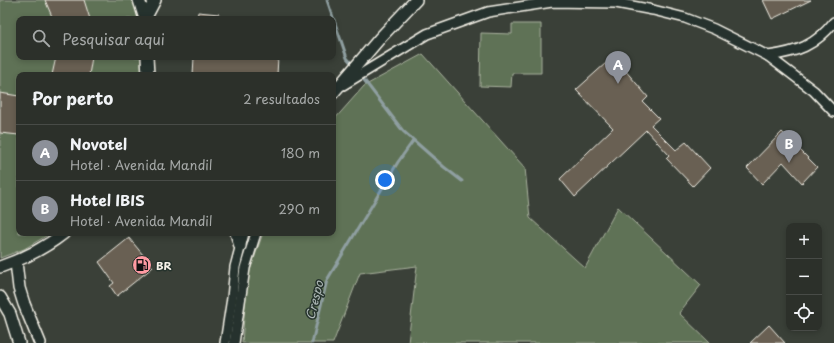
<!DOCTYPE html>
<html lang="pt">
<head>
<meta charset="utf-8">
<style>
	:root { --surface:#2c302a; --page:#343832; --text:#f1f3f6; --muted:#a6a9a8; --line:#484b47; --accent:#8c9099 }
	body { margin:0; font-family:"Playpen Sans",sans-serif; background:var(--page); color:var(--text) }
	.controls { position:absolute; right:12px; bottom:12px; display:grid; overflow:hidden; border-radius:8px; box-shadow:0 2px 6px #0003 }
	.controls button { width:36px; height:36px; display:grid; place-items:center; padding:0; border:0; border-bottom:1px solid var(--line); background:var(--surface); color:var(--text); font:20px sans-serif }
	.you { position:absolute; left:385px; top:180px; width:14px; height:14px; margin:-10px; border:3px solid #fff; border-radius:50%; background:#1a73e8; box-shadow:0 0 0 6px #1a73e833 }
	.badge { display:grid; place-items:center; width:26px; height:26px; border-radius:50%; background:var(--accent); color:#fff; font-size:13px; font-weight:700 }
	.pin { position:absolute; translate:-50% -33px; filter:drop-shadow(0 1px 2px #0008) }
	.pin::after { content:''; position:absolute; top:21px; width:14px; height:12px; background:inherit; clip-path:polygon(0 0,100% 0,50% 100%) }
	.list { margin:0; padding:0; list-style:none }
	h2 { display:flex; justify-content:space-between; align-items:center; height:52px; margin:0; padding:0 16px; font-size:17px }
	h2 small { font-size:13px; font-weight:400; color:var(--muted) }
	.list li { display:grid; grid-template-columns:26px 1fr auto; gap:12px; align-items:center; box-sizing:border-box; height:56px; padding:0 16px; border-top:1px solid var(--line) }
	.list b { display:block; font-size:15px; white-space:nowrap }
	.list p { margin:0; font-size:13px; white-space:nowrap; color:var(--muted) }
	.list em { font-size:13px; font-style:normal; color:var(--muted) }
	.icon { flex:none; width:22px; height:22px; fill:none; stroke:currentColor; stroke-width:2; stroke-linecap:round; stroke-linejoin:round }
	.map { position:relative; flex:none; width:834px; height:343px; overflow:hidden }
	.search { position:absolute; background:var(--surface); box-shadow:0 2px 6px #0003; left:16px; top:16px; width:320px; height:44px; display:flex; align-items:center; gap:10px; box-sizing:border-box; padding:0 14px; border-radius:8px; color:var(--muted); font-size:15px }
	.panel { position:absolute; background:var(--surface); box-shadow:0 2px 6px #0003; left:16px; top:72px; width:320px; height:164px; border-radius:8px }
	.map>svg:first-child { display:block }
	.green { fill:#5f7256; stroke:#aab29f }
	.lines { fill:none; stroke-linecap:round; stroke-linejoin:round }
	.stream { stroke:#8f9fa1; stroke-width:3 }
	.building { fill:#696052; stroke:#f4f1e8 }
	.minor-casing { stroke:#f4f1e8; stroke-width:12 }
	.major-casing { stroke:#f4f1e8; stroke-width:14 }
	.minor { stroke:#26332d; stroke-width:9 }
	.major { stroke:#26332d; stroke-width:11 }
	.labels { text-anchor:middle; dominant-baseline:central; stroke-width:3; stroke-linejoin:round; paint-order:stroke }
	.poi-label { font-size:11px; font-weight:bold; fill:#f4f1e8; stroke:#26332d; text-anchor:start }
	.water-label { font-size:12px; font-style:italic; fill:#b0bbb9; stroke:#26332d }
</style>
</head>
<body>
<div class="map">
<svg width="834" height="343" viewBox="0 0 834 343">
	<rect width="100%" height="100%" fill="#3a4038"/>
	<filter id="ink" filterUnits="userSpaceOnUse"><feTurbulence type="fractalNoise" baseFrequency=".025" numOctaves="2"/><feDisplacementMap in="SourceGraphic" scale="8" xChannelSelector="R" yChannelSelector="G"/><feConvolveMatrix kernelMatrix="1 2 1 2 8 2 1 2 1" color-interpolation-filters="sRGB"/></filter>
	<g filter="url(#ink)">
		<g class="green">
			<path d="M0,0H134L138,19H19V57H142V75H19V233H51L24,249L0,258Z"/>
			<path d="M512,24H541V73H512L511,87L480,86L481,33L512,34Z"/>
			<path d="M423,54L525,168L530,218L585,268L618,207L701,285L679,313L710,343H408L417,266L360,273L333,343H242L247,279L263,233H333V121L364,86Z"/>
		</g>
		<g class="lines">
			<g class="stream">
				<path d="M327,0L347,58L353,65"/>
				<path d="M361,76L403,131L444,167L462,181"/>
				<path d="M312,343L327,280L398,162L413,141"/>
			</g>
		</g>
		<g class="building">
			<path d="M45,0H84L90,19H53Z"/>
			<path d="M763,0H811L772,19Z"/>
			<path d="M198,12L219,14V19H197Z"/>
			<path d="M56,57H92L89,75H52Z"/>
			<path d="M194,57H278L277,75H193Z"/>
			<path d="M618,62L648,97L643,102L659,118L651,125L676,150L686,142L710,168L693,186L666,158L669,155L646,130L575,197L560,179L613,128L576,90L606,63L611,66Z"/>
			<path d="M0,93L19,96V135L0,133Z"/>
			<path d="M782,132L817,167L802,183L783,162L762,184L747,168Z"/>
			<path d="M129,238L153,267L117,296L110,286L114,283L99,262Z"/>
			<path d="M769,325L785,343H750Z"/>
		</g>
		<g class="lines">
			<defs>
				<g id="minor">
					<path d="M768,56C797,52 815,46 834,22"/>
					<path d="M343,85L427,34L488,12L552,2L616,3L653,10L685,18L714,29L768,56L814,91L834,112"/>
					<path d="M225,343L232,298L235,267L244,233"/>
					<path d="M234,343L245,268L256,233"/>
				</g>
				<g id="major">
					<path d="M139,0L145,19"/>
					<path d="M145,19L155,0"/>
					<path d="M147,57L148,75"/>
					<path d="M333,93L380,38L416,0"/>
					<path d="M236,233L240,246"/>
					<path d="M16,262L19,288L24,304L40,343"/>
					<path d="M0,267C23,259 45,248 64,233"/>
					<path d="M0,297L10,314L19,343"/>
				</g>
			</defs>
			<use href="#minor" class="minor-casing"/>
			<use href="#major" class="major-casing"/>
			<use href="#minor" class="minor"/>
			<use href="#major" class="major"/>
		</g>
	</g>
	<defs>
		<symbol id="fuel-disc" viewBox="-11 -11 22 22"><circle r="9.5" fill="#ff9aa2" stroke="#26332d"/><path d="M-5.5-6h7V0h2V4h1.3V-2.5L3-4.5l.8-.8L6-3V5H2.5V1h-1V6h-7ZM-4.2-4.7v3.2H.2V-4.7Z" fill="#111"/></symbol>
	</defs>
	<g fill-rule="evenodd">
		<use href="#fuel-disc" x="131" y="254" width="22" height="22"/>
	</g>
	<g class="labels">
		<g class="poi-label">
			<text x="156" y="265">BR</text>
		</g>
		<g class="water-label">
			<text transform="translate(314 300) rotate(-76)">Crespo</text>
		</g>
	</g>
</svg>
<div class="controls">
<button>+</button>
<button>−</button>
<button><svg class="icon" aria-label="locate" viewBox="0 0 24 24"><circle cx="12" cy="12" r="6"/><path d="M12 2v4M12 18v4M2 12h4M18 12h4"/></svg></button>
</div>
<div class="you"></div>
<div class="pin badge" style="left:618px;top:84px">A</div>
<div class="pin badge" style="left:789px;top:163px">B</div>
<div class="search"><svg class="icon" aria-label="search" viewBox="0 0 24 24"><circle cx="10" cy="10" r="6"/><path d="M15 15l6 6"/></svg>Pesquisar aqui</div>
<section class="panel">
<h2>Por perto<small>2 resultados</small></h2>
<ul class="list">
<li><span class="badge">A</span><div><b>Novotel</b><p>Hotel · Avenida Mandil</p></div><em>180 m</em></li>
<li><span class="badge">B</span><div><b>Hotel IBIS</b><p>Hotel · Avenida Mandil</p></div><em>290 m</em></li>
</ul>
</section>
</div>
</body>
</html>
